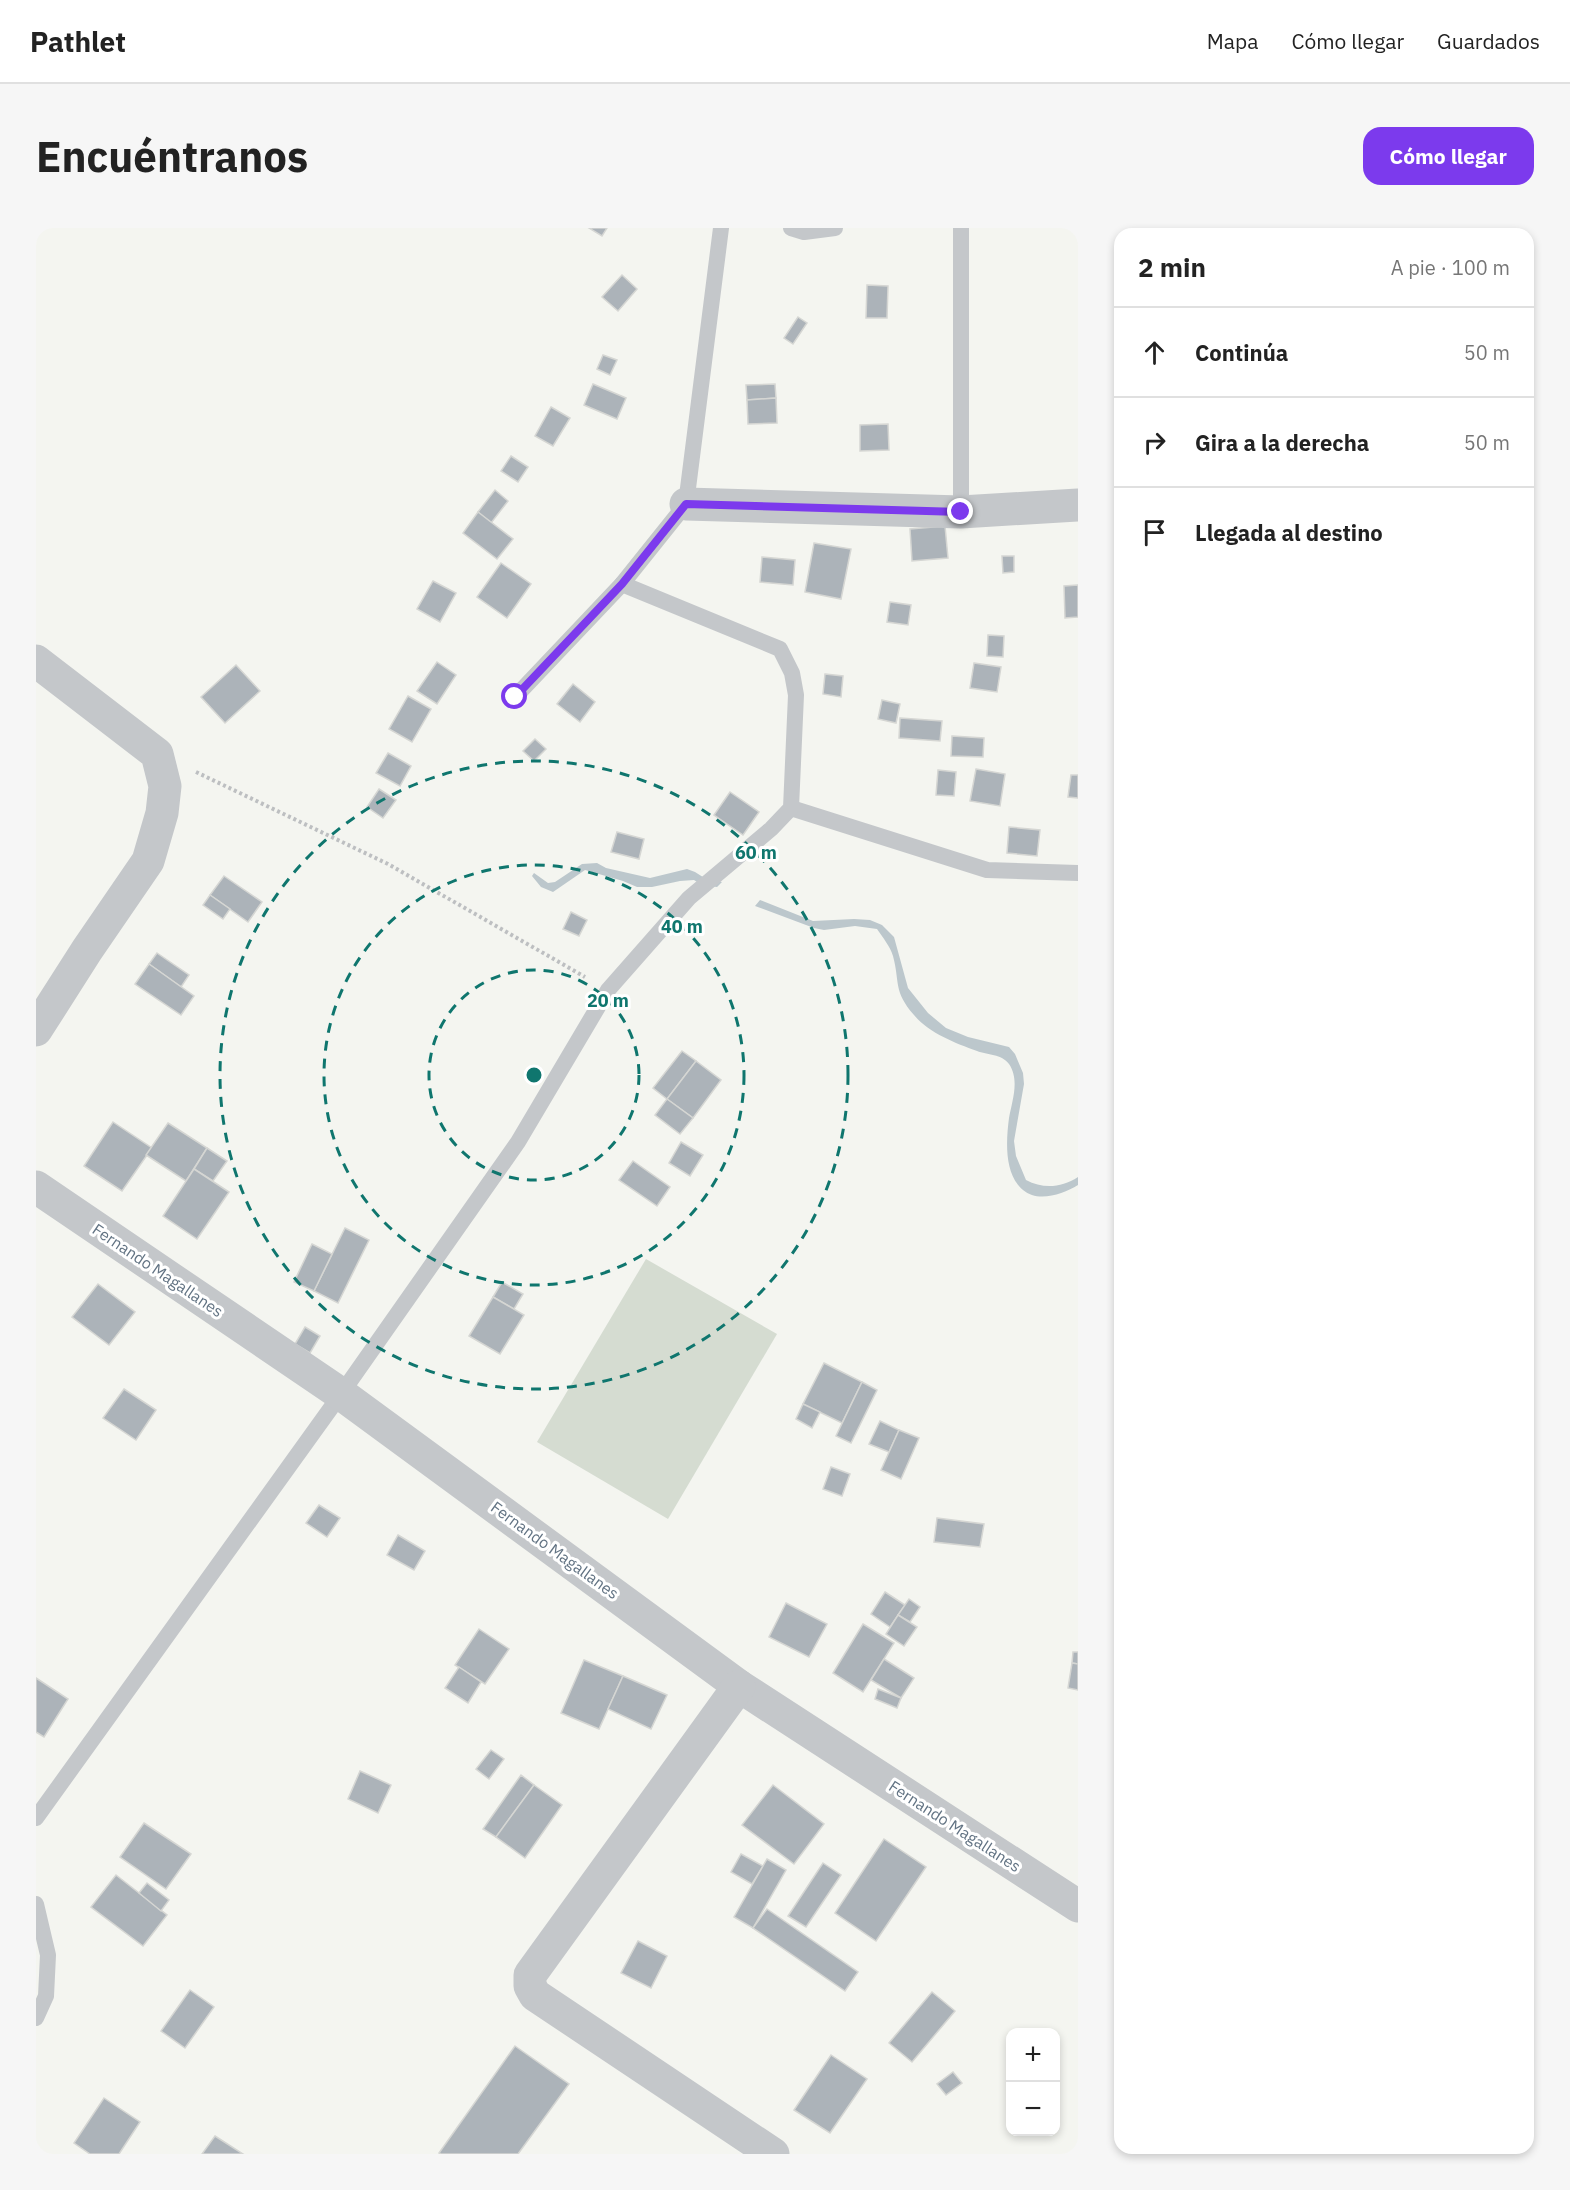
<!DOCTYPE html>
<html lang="es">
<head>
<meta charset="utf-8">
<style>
	:root { --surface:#fff; --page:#f6f6f6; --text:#222; --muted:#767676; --line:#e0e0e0; --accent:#7c3aed }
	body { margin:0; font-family:"IBM Plex Sans",sans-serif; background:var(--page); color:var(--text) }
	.controls { position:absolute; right:18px; bottom:18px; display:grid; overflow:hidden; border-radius:12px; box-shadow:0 3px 9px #0003 }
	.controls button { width:54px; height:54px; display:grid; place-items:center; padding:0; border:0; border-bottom:2px solid var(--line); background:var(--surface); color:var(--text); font:30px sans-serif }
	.stop { position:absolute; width:18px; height:18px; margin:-14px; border:4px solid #7c3aed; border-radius:50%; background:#fff }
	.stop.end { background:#7c3aed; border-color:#fff; box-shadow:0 2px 6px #0008 }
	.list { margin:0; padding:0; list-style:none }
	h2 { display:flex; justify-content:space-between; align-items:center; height:78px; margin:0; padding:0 24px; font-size:26px }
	h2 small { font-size:20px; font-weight:400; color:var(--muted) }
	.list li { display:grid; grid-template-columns:39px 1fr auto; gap:18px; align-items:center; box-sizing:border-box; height:90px; padding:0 24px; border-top:2px solid var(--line) }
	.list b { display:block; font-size:22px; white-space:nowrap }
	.list em { font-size:20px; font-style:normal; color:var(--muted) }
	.icon { flex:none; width:33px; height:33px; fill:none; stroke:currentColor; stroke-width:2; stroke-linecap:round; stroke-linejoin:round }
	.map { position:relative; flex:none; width:1042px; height:1926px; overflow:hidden; border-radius:18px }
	header { display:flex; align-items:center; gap:36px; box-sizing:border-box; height:84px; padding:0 30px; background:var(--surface); border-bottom:2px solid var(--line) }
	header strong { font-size:28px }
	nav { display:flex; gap:33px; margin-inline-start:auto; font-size:21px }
	.intro { display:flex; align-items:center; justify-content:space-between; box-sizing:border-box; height:144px; padding:0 36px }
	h1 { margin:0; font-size:42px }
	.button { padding:15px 27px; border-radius:18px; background:var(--accent); color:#fff; font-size:21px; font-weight:700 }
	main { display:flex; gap:36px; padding:0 36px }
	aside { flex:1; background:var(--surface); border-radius:18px; box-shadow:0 3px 9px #0003 }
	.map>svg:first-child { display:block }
	.green { fill:#d5dcd1 }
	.water { fill:#bcc7cc }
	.building { fill:#acb3b9; stroke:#d5d6d3; stroke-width:1.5 }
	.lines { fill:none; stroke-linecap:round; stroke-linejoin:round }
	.path { stroke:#bdbfc1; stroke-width:4; stroke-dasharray:3 3; stroke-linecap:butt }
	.service { stroke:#c4c7ca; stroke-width:16 }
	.minor { stroke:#c4c7ca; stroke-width:33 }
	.route { stroke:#7c3aed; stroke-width:8 }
	.ring { fill:none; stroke:#0f766e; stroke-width:3; stroke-dasharray:10 8 }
	.labels { text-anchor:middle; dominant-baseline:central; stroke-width:6; stroke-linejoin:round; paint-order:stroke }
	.street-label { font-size:16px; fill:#627383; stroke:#fff }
	.centre { fill:#0f766e; stroke:#fff; stroke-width:3 }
	.ring-label { font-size:18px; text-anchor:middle; font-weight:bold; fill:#0f766e; stroke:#fff; stroke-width:6; stroke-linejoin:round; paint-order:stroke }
</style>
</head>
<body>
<header>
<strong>Pathlet</strong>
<nav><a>Mapa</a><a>Cómo llegar</a><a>Guardados</a></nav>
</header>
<div class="intro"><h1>Encuéntranos</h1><a class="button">Cómo llegar</a></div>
<main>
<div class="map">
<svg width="1042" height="1926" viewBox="0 0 1042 1926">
	<rect width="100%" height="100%" fill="#f4f5f0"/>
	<path class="green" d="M610,1031L741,1106L632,1291L501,1214Z"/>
	<g class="water">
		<path d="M561,635L570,640L614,650L651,641L659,644L670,651L686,654L681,659L666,657L658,652L644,653L616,659H601L587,653L549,642L517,664L505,659L496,648L498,645L512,655L519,654L546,636Z"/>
		<path d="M724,672L777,693L818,691L834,692L846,697L858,709L872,760L892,785L910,800L932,809L973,819L979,826L987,845L988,856L978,913L980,928L990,952C1007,961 1025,960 1042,949V957C1027,966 1002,975 987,962C968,946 970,913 973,890C976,873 984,852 973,836C966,826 951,827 941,823C919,815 893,805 878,787C857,763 864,754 857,728C854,718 847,710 841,701L819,698L788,702L778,700L719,678Z"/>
	</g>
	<g class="building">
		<path d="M553,0H571L566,8Z"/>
		<path d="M586,47L601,61L582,83L566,69Z"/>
		<path d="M831,57L852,58L851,90H830Z"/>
		<path d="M762,89L771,95L757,116L748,110Z"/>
		<path d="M567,127L581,132L574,147L561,141Z"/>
		<path d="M557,156L590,170L581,191L548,177Z"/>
		<path d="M739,156L740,170L711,172L710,157Z"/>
		<path d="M740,170L741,195L712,196L711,172Z"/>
		<path d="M515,179L534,190L517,218L499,208Z"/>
		<path d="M852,196L853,222L824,223V197Z"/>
		<path d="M475,228L492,239L482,254L465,243Z"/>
		<path d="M459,262L472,273L455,295L442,284Z"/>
		<path d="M442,284L477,311L461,331L427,305Z"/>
		<path d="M909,298L912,330L876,333L874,301Z"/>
		<path d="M778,315L815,321L805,371L769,364Z"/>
		<path d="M966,328H978V344L967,345Z"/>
		<path d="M726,329L759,332L757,357L724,354Z"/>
		<path d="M465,335L495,356L471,390L441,369Z"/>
		<path d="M397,353L420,365L404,394L381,381Z"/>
		<path d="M1042,357V389L1029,390L1028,358Z"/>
		<path d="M854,374L875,377L872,397L851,394Z"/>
		<path d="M952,407L968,408L967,429L951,428Z"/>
		<path d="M401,434L420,447L401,476L381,463Z"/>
		<path d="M938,435L965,439L961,464L934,460Z"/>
		<path d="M200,437L224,463L189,495L165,469Z"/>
		<path d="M789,446L807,448L805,469L787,466Z"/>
		<path d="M537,456L559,474L544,494L521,476Z"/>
		<path d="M372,468L395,481L376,514L353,501Z"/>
		<path d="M846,472L864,476L860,495L842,491Z"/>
		<path d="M864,490L906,493L904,513L863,510Z"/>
		<path d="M916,508L948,510L947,529L915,528Z"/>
		<path d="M499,511L510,521L498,533L487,523Z"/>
		<path d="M352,525L375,538L364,558L340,545Z"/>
		<path d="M940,541L969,546L964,578L934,573Z"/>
		<path d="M902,542L920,544L918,568L900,567Z"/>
		<path d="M1035,547H1042V570L1032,569Z"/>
		<path d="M343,561L360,572L347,590L331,579Z"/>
		<path d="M694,564L723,584L707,607L678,587Z"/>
		<path d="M973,599L1004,602L1001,628L971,625Z"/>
		<path d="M581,604L608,611L603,631L575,624Z"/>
		<path d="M188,648L226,674L212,694L174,667Z"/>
		<path d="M174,667L194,681L187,691L167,677Z"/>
		<path d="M535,684L551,692L543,708L527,701Z"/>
		<path d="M121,725L153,747L145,759L113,736Z"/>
		<path d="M113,736L158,768L145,787L99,756Z"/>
		<path d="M646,823L660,833L631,871L617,860Z"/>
		<path d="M660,833L685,852L657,890L631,871Z"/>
		<path d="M631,871L657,890L644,906L619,887Z"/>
		<path d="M77,894L116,920L86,963L48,938Z"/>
		<path d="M132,895L171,920L150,953L110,927Z"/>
		<path d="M645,914L667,927L654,948L633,935Z"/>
		<path d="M171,920L191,933L177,953L158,941Z"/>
		<path d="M597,933L634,959L621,978L583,952Z"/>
		<path d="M158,941L193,964L161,1011L127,988Z"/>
		<path d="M309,1000L333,1012L302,1075L278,1063Z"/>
		<path d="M276,1016L296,1026L278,1063L258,1054Z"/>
		<path d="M466,1054L487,1066L478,1081L457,1069Z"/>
		<path d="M62,1056L99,1084L73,1117L36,1089Z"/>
		<path d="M457,1069L488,1087L464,1126L433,1108Z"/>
		<path d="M269,1099L284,1108L274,1125L259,1116Z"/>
		<path d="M788,1135L826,1154L806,1195L767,1176Z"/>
		<path d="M826,1154L841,1162L815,1215L800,1208Z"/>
		<path d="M88,1161L120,1182L100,1212L67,1190Z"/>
		<path d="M767,1176L784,1184L776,1200L760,1191Z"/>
		<path d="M844,1193L863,1202L853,1224L833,1216Z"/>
		<path d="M863,1202L883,1210L865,1251L845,1242Z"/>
		<path d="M795,1239L814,1246L806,1268L787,1261Z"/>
		<path d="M283,1277L304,1290L291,1309L270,1295Z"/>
		<path d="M901,1290L948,1296L944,1319L898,1314Z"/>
		<path d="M362,1307L389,1323L378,1342L351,1327Z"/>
		<path d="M849,1364L869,1377L854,1399L835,1386Z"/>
		<path d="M873,1371L884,1379L874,1394L862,1387Z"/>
		<path d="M750,1375L791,1396L773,1429L733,1409Z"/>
		<path d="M862,1387L881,1399L868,1418L850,1406Z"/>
		<path d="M827,1396L858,1415L827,1464L797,1445Z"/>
		<path d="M443,1401L473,1421L449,1456L419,1437Z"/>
		<path d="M1037,1424H1042V1436L1036,1435Z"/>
		<path d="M848,1431L878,1450L865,1470L835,1452Z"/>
		<path d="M548,1432L587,1448L563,1501L525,1485Z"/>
		<path d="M1036,1435L1042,1436V1462L1032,1460Z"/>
		<path d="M423,1439L445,1454L432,1475L409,1460Z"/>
		<path d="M587,1448L631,1467L615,1501L572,1481Z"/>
		<path d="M0,1450L32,1471L8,1509L0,1504Z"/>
		<path d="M842,1461L865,1470L861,1480L839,1471Z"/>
		<path d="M455,1522L468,1531L453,1551L440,1541Z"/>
		<path d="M324,1543L355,1557L342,1585L312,1571Z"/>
		<path d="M485,1547L498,1557L460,1609L447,1601Z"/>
		<path d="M498,1557L526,1577L489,1630L460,1609Z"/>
		<path d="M737,1557L788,1596L758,1636L706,1597Z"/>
		<path d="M108,1595L155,1626L130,1661L84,1629Z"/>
		<path d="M848,1611L890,1639L840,1713L799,1685Z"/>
		<path d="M705,1626L727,1638L716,1656L695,1644Z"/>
		<path d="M731,1631L750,1642L717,1700L698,1689Z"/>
		<path d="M787,1635L805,1647L770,1699L752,1688Z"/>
		<path d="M80,1647L131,1687L107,1718L55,1679Z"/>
		<path d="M111,1655L133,1672L125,1683L103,1665Z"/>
		<path d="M731,1681L822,1744L809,1763L717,1700Z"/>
		<path d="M602,1713L631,1728L615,1760L585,1745Z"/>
		<path d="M154,1762L178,1779L149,1820L125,1803Z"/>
		<path d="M896,1764L919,1783L876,1834L853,1815Z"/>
		<path d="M479,1818L533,1856L482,1926H405L403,1925Z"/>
		<path d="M795,1827L831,1851L794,1905L758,1882Z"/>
		<path d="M917,1844L926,1855L910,1867L901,1856Z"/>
		<path d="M68,1870L104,1894L83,1926H54L38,1915Z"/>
		<path d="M179,1908L207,1926H166Z"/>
	</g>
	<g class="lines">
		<path class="path" d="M160,544L352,636L549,749"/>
		<g class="service">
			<path d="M755,0L768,4L799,0"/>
			<path d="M925,0V284"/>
			<path d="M479,469L586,356L650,276L685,0"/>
			<path d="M755,580L951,642L1042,645"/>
			<path d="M0,1590L305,1166L482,914L572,762L653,670L735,601L755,580L760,467L756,445L744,421L586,356"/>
			<path d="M0,1676L12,1727L10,1768L0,1790"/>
		</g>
		<g class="minor">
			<path d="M650,276L925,284L1042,277"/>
			<path d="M0,433L121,526L129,558L126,585L112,633L51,722L0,802"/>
			<path d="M0,959L305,1166L703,1458L1042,1678"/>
			<path d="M703,1458L494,1747V1758L499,1767L737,1926"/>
		</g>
	</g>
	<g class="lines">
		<path class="route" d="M479,469L586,356L650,276L925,284"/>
	</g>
	<g class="ring">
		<circle cx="498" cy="847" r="105"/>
		<circle cx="498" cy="847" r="210"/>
		<circle cx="498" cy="847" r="314"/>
	</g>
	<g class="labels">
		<g class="street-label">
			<text transform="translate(122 1042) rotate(34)">Fernando Magallanes</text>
			<text transform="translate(519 1322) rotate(36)">Fernando Magallanes</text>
			<text transform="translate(919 1598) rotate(33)">Fernando Magallanes</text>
		</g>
	</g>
	<circle cx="498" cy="847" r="9" class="centre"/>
	<g class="ring-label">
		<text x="720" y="631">60 m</text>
		<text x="646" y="705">40 m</text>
		<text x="572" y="779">20 m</text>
	</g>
</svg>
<div class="controls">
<button>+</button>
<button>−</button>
</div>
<div class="stop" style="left:479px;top:469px"></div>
<div class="stop end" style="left:925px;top:284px"></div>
</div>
<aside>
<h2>2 min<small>A pie · 100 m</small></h2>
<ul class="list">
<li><svg class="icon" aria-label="ahead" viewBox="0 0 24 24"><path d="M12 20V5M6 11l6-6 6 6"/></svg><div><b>Continúa</b></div><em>50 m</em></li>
<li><svg class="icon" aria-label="right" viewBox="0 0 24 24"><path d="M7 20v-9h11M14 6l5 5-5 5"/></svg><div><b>Gira a la derecha</b></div><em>50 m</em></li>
<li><svg class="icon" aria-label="arrive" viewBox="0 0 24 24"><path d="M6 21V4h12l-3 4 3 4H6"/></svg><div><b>Llegada al destino</b></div></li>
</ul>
</aside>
</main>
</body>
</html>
